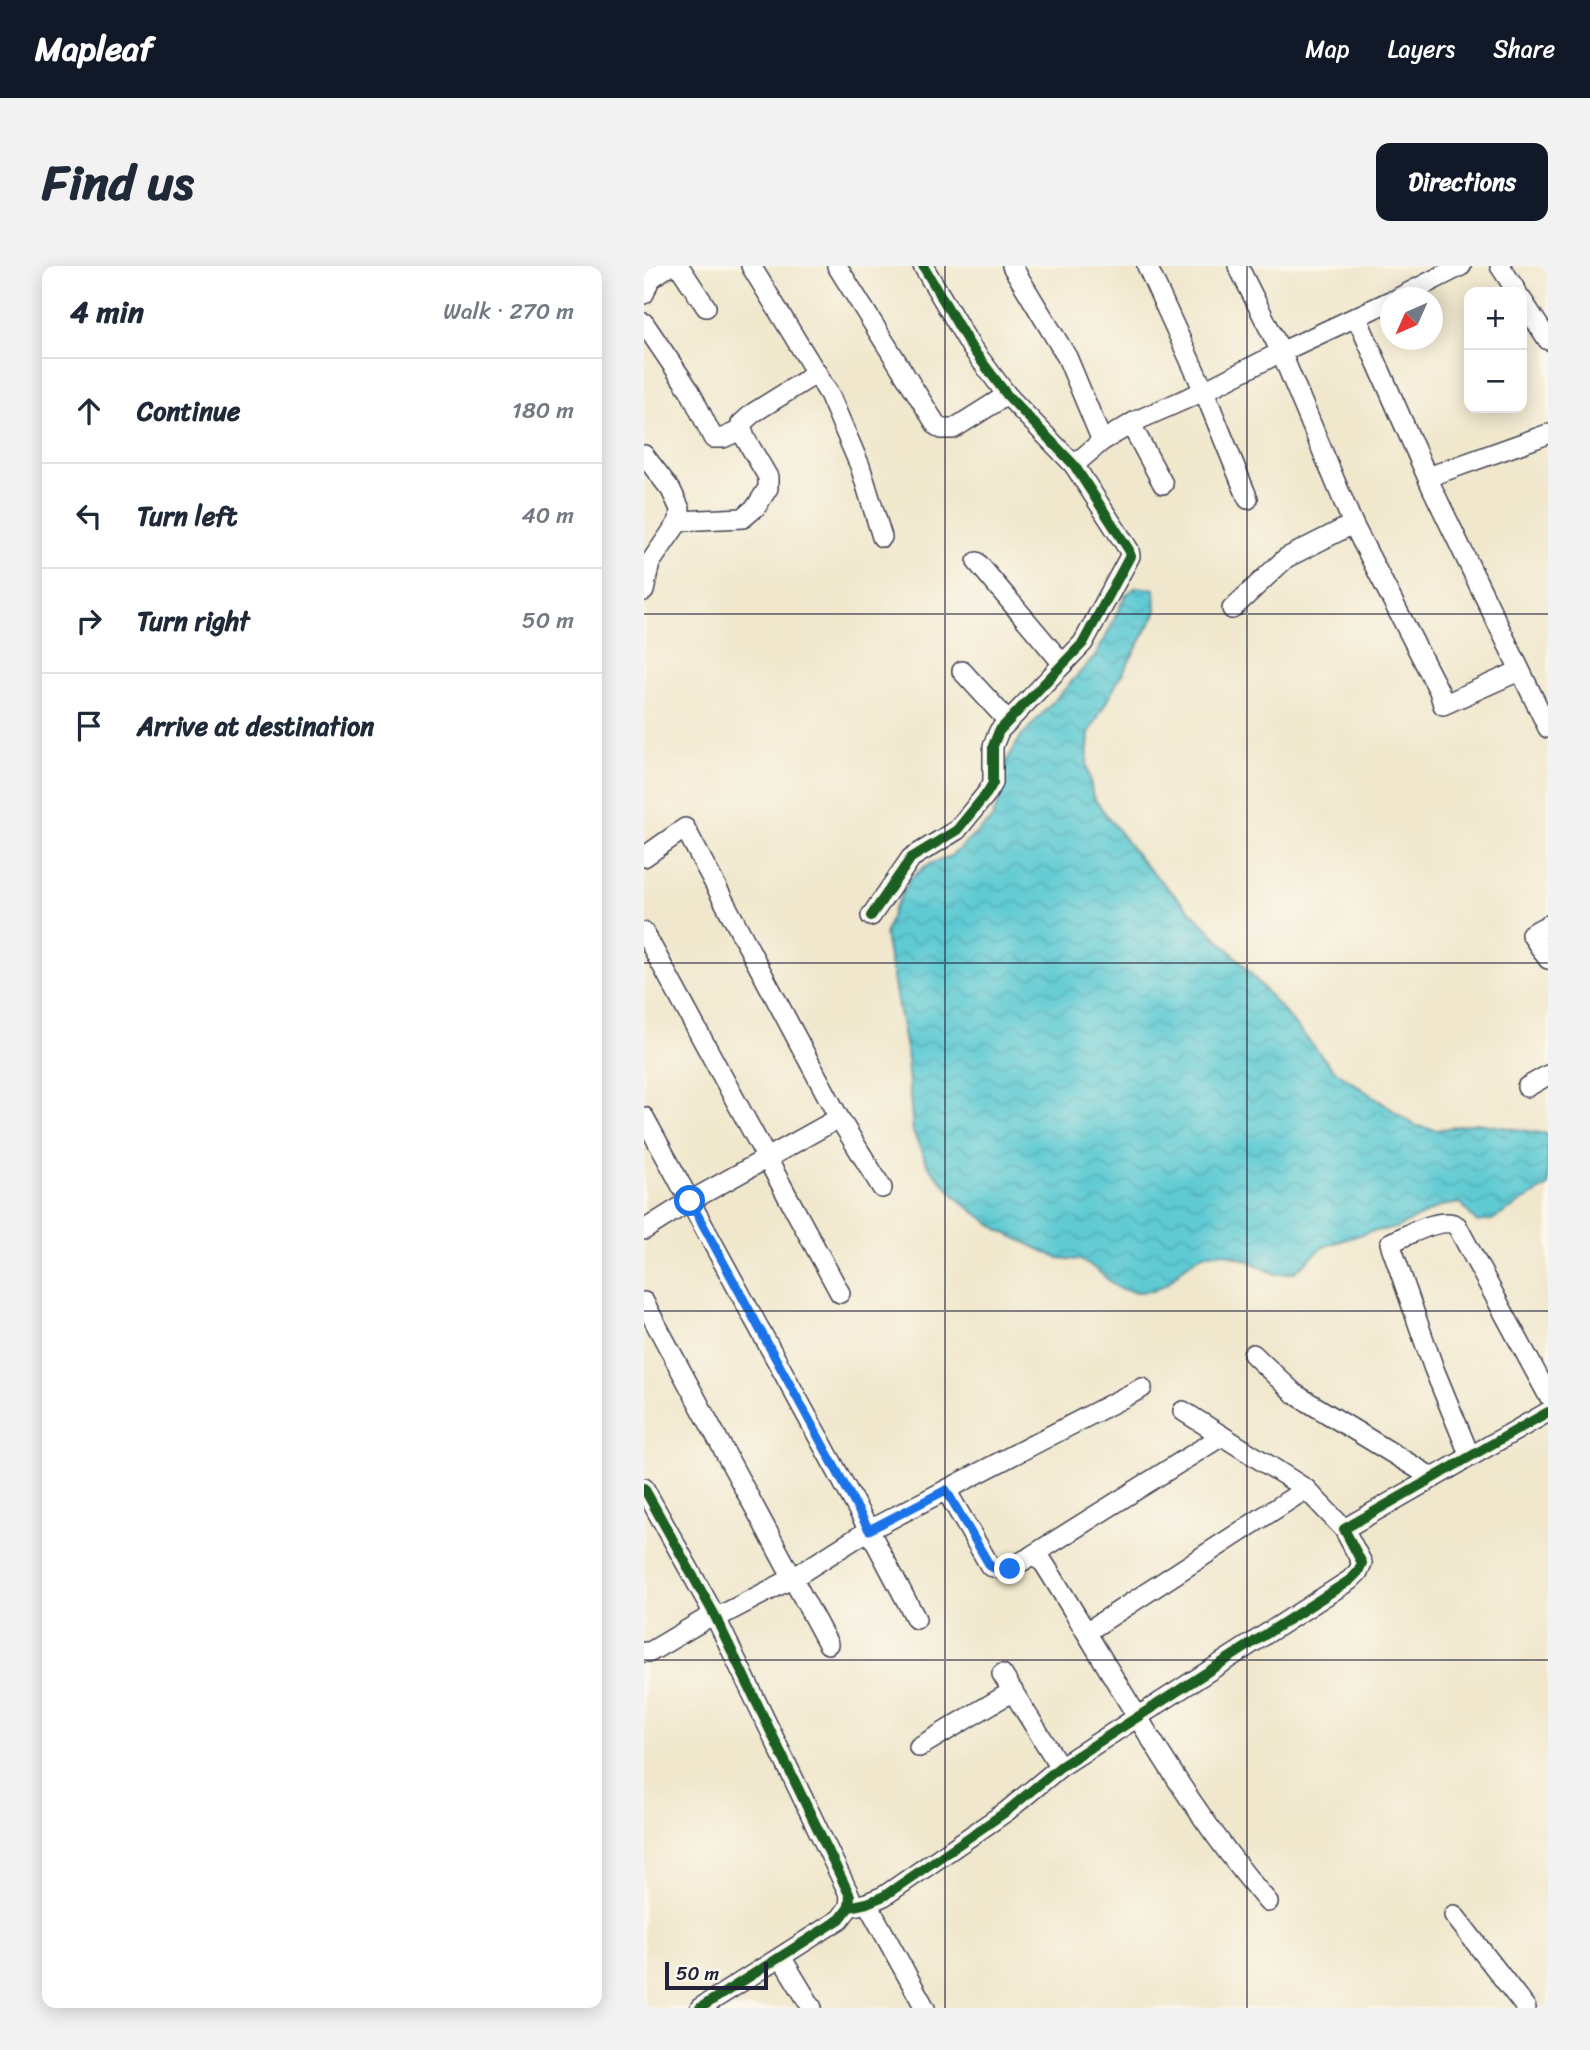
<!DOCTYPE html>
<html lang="en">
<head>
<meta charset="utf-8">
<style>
	:root { --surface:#fff; --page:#f2f2f3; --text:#1f2937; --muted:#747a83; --line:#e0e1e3; --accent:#111827 }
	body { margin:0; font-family:Sriracha,sans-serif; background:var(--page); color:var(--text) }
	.controls { position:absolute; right:21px; top:21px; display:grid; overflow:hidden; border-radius:14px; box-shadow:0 4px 18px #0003 }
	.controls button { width:63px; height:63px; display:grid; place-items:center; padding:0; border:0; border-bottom:2px solid var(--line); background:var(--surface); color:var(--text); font:35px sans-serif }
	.compass { position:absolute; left:736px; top:21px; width:63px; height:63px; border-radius:50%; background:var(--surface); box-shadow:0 4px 18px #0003; rotate:225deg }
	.scale { position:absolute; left:21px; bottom:18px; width:103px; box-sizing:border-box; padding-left:7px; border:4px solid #22223b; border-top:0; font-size:19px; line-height:24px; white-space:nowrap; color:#22223b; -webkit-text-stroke:5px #fbf7ec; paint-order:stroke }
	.stop { position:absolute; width:21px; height:21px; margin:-16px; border:5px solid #1a73e8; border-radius:50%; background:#fff }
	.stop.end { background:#1a73e8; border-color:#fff; box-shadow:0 2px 7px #0008 }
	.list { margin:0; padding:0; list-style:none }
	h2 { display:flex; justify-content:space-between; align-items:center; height:91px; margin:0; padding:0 28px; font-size:30px }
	h2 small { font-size:23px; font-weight:400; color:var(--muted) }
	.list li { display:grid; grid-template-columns:46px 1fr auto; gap:21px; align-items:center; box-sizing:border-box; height:105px; padding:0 28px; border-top:2px solid var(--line) }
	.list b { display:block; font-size:26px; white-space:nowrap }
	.list em { font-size:23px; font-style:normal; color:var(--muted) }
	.icon { flex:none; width:38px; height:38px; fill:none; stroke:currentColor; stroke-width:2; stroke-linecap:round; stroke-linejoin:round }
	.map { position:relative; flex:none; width:904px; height:1742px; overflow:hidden; border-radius:14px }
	header { display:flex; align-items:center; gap:42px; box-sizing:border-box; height:98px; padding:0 35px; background:var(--accent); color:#fff }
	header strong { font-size:33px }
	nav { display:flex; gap:38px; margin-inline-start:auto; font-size:24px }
	.intro { display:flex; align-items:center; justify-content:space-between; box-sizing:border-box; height:168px; padding:0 42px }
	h1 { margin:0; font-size:49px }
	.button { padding:18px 32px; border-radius:14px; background:var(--accent); color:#fff; font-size:24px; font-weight:700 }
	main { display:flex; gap:42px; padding:0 42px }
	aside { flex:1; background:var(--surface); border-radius:14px; box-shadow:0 4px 18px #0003 }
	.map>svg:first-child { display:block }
	.water { fill:url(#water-waves); stroke:#407687; stroke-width:2 }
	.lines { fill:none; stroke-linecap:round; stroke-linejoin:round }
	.minor-casing { stroke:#414051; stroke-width:22 }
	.minor { stroke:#fff; stroke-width:19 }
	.cycleway-casing { stroke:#fbf7ec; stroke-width:15 }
	.cycleway { stroke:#1b5e20; stroke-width:10 }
	.route { stroke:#1a73e8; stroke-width:9 }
	.grid { fill:none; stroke:#22223b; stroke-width:2; stroke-opacity:0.55 }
</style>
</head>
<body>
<header>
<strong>Mapleaf</strong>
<nav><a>Map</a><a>Layers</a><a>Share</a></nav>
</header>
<div class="intro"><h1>Find us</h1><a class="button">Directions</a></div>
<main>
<aside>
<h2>4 min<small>Walk · 270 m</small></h2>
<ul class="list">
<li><svg class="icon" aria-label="ahead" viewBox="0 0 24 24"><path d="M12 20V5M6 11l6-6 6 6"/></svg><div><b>Continue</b></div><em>180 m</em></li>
<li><svg class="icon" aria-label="left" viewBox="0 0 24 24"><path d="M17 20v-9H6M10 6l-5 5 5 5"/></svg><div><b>Turn left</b></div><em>40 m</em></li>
<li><svg class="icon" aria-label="right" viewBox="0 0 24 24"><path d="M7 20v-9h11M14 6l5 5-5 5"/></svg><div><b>Turn right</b></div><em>50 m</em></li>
<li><svg class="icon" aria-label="arrive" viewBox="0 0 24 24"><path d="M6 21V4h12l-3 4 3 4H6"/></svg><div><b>Arrive at destination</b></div></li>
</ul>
</aside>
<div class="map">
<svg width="904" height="1742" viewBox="0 0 904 1742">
	<defs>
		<pattern id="water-waves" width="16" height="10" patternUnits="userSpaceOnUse" patternTransform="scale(1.75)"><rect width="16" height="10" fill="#5ecad3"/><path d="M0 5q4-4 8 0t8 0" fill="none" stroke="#51adb6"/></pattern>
	</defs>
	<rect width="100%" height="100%" fill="#fbf7ec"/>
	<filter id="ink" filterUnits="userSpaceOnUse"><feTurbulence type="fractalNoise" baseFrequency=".0143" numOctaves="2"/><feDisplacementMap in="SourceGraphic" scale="14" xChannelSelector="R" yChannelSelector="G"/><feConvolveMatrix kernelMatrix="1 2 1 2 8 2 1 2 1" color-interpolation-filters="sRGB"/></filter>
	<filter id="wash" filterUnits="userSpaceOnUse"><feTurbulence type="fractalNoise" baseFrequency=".00686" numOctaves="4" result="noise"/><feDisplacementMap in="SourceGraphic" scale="28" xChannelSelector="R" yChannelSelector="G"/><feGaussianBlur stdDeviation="1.57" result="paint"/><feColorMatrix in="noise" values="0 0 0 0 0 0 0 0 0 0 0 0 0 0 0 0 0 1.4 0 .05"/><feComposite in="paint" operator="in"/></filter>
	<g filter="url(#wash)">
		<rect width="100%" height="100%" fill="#f0e7cc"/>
		<path class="water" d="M492,321L511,323L512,347L445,467L443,499L449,531L499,597L595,694L689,803L772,860L793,864L832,857L904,868V920L848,954L832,956L817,937L797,940L752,962L724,966L679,981L650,1007L632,1008L603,994L578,986L558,989L541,1000L524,1017L509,1025L491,1026L475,1023L453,1004L436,994L414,992L357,965L318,937L284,900L269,866L262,783L241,669L249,645L266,613L283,599L307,590L348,553L357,530L363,494L376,472L451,390L465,365L481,330Z"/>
	</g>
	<g filter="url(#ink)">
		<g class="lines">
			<defs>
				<g id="minor">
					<path d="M35,0L62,41"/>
					<path d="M107,0L185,128L216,200L238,271"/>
					<path d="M193,0L293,160L298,163H309L363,129"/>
					<path d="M368,0L423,91L458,175"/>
					<path d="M503,0L560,125L604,233"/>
					<path d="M594,0L637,86L709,258L795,425L799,439L875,405"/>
					<path d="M856,0L873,26"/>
					<path d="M0,28L6,13L25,0"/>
					<path d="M754,32L817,0"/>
					<path d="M878,34L904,74"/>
					<path d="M713,52L789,224L904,462"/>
					<path d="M0,57L46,125L69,172H79L97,164"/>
					<path d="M490,156L491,166L519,218"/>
					<path d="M0,189L27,224L36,243L35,255L6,297L0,325"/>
					<path d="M430,199L458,175L494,154L560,125L637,86L746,35"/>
					<path d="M784,211L904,168"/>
					<path d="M35,255L99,252L112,241L124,222V211L101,172L97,158L109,147L173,107"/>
					<path d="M333,296L419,398"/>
					<path d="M588,343L642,292L709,258"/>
					<path d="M318,405L364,455"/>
					<path d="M0,591L41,562L195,852L238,922"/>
					<path d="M227,650L267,592L313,564L343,527L349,517V480L355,465L439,377L486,290L485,284L430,199L363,129L327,81L279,0"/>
					<path d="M904,659L887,668L904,693"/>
					<path d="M0,666L196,1027"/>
					<path d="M883,821L904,809"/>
					<path d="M0,851L225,1264L272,1353"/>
					<path d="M0,964L46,935L195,852"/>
					<path d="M0,1036L184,1378"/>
					<path d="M609,1088L651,1128L789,1212"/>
					<path d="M539,1145L662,1223L700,1263"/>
					<path d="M823,1183L790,1103L746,977C762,970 799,949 813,960L904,1129"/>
					<path d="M0,1222L70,1348L206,1630L205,1641L196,1653L56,1742"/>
					<path d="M302,1224L346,1300L360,1304L389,1290L399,1296C472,1411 535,1533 624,1636"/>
					<path d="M387,1290L578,1170"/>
					<path d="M72,1352L149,1312L225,1264L498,1122"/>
					<path d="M444,1365L662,1223"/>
					<path d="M0,1386H6L70,1348"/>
					<path d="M358,1408L416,1501"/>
					<path d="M275,1481L369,1425"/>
					<path d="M223,1637L281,1742"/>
					<path d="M205,1641L223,1637L240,1630L363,1545L416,1501L706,1314L714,1306L718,1297L700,1263L904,1146"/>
					<path d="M810,1649L882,1742"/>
					<path d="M137,1691L168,1742"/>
				</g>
			</defs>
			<use href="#minor" class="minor-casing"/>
			<use href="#minor" class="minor"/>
			<defs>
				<g id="cycleway">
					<path d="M227,650L267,592L313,564L343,527L349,517V480L355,465L439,377L486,290L485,284L430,199L363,129L327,81L279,0"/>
					<path d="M0,1222L70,1348L206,1630L205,1641L196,1653L56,1742"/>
					<path d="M205,1641L223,1637L240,1630L363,1545L416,1501L706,1314L714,1306L718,1297L700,1263L904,1146"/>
				</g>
			</defs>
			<use href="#cycleway" class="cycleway-casing"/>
			<use href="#cycleway" class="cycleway"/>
		</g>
	</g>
	<g class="lines" filter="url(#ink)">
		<path class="route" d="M46,935L225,1264L302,1224L346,1300L354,1304L366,1303"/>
	</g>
	<path class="grid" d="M301,0V1742M603,0V1742M0,348H904M0,697H904M0,1045H904M0,1394H904"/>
</svg>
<div class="controls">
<button>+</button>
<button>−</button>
</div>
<svg class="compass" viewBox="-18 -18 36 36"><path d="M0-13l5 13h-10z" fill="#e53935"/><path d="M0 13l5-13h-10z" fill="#747a83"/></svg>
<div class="scale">50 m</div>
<div class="stop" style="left:46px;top:935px"></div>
<div class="stop end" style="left:366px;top:1303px"></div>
</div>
</main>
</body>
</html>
